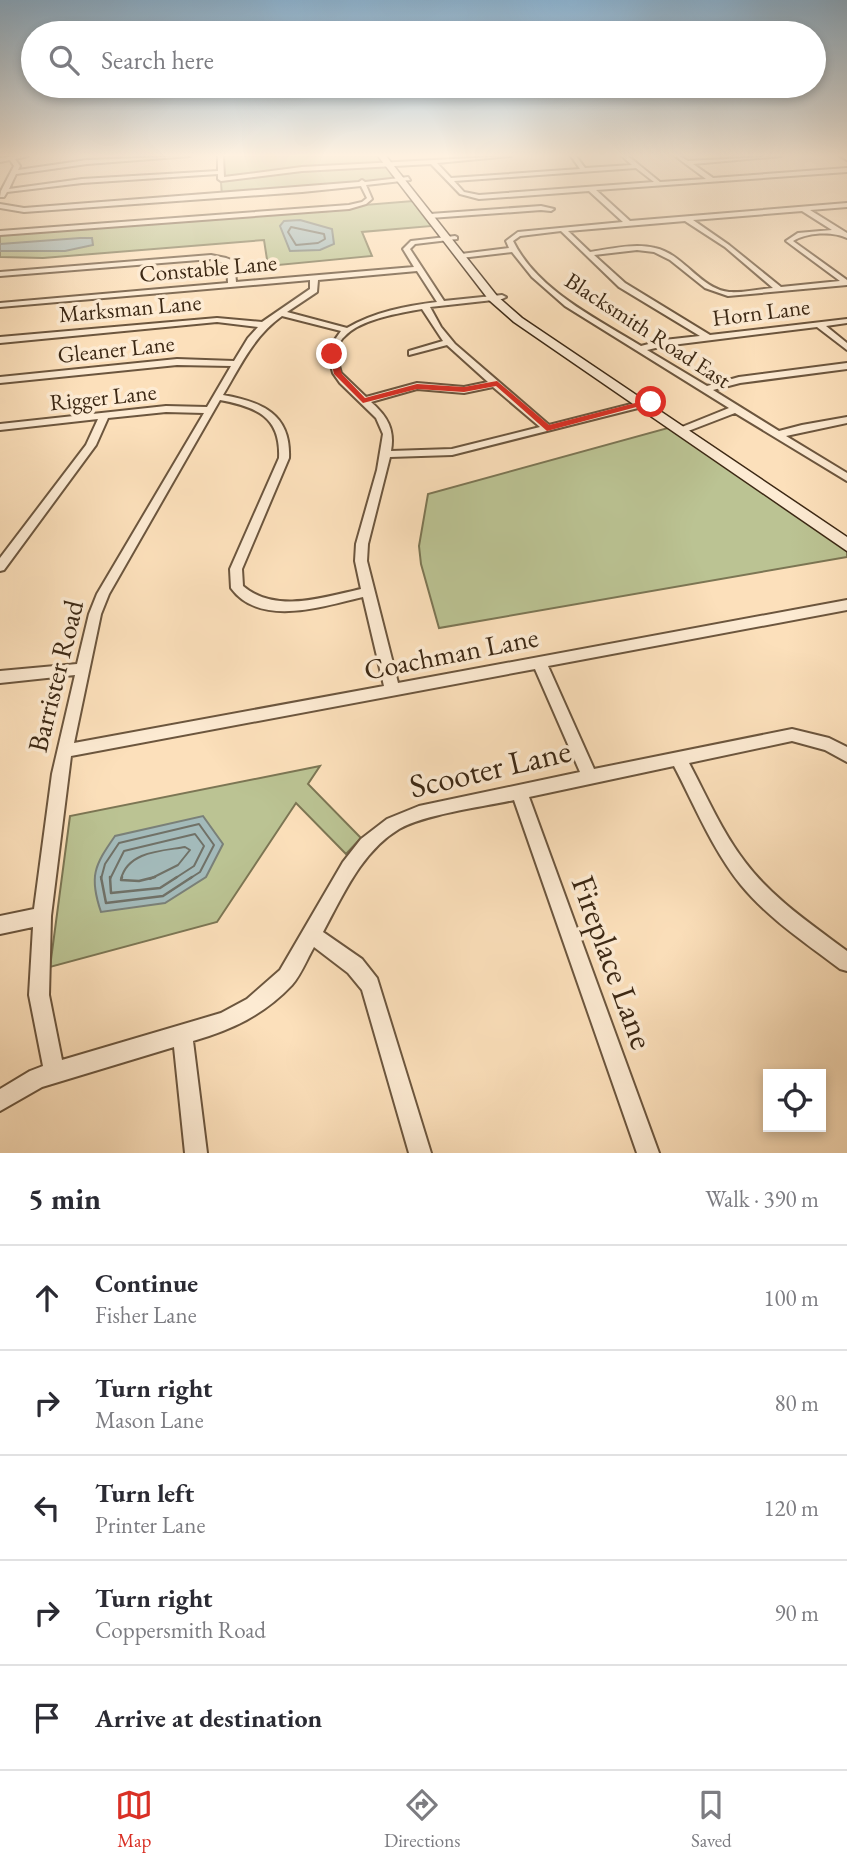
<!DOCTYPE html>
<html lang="en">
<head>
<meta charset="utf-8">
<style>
	:root { --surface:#fff; --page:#f2f2f3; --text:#2b2b33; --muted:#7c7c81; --line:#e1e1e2; --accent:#d93025 }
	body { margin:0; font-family:"EB Garamond",serif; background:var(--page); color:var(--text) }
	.controls { position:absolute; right:21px; bottom:21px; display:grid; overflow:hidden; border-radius:0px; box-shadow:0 4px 10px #0003 }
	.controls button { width:63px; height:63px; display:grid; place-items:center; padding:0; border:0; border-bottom:2px solid var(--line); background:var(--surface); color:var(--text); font:35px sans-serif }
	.stop { position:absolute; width:21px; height:21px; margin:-16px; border:5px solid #d93025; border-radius:50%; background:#fff }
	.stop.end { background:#d93025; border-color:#fff; box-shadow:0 2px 7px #0008 }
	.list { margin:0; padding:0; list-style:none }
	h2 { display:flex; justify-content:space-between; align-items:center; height:91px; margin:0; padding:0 28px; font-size:30px }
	h2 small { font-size:23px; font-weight:400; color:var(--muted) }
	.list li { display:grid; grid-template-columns:46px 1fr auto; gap:21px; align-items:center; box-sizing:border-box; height:105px; padding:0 28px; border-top:2px solid var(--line) }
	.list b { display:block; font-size:26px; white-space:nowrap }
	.list p { margin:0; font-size:23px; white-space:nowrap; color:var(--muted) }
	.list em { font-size:23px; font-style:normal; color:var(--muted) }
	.icon { flex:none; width:38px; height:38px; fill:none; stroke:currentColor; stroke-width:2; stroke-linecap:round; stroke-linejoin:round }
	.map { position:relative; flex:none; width:847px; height:1153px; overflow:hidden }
	.search { position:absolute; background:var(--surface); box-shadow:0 4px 10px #0003; left:21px; right:21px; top:21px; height:77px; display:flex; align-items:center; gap:18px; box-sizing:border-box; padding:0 24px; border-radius:38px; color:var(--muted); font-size:26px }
	.sheet { height:616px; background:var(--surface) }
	nav { display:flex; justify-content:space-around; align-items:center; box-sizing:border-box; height:98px; border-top:2px solid var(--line); background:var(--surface); font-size:19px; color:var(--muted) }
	nav a { display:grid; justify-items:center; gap:4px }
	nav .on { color:var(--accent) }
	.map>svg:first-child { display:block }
	.green { fill:#bbc393; stroke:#7c7654; stroke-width:2 }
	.water { fill:#a3baba; stroke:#7a8078; stroke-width:2 }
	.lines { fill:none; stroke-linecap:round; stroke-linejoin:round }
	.shore-far1 { stroke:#707167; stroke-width:2 }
	.shore { stroke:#707167; stroke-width:2.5 }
	.minor-casing { stroke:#6c563e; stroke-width:4 }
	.secondary-casing { stroke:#3c2814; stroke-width:3 }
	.minor { fill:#fdebd3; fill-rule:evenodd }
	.secondary { fill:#fdebd3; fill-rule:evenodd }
	.route { fill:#d93025 }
	.labels { text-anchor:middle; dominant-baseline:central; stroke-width:7; stroke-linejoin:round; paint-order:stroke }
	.far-street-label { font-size:23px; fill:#3c2814; stroke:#fdebd3 }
	.street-label { font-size:28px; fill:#3c2814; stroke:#fdebd3 }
	.near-street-label { font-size:33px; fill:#3c2814; stroke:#fdebd3 }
</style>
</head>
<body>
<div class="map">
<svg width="847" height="1153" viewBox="0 0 847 1153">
	<rect width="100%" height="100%" fill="#fce0bb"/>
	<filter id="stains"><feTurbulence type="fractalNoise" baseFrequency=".00286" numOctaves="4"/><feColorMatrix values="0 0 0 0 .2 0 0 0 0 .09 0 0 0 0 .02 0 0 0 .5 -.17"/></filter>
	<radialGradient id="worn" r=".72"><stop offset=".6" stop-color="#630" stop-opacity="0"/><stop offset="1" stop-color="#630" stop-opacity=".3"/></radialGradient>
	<g class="green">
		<path d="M219,156H386L403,179L222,196Z"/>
		<path d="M413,201L432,226L362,232L372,256L268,266L264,240L43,258L0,257V235Z"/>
		<path d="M675,426L847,544V557L439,628L421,564L419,546L428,494Z"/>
		<path d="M320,766L308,784L361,838L346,854L296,803L217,922L50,967L70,816Z"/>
	</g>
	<g class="water">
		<path d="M300,220L332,229L334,244L320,250L290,251L280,226L284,221Z"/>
		<path d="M80,238H92L93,245L65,251H0V244Z"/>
		<path d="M203,816L223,844L206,877L165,903L101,912C89,877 94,866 115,836Z"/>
	</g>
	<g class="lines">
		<g class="shore-far1">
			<path d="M291,227L324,234L325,239L318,243L296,245L288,232Z"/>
			<path d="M101,879L105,864L119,843L199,824L214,845L200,872L189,879"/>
			<path d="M110,879L124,851L195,834L204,846L194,866L174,879"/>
			<path d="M121,879C128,851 162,851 185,847L190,850L178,865L150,879"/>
		</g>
		<g class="shore">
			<path d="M101,877L106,903L163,896L192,877"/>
			<path d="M110,877L111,893L160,888L177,877"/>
			<path d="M122,877L121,880L139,881L155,877"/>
		</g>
		<defs>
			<g id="minor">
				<path d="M17,156H28L15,159L20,166L18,170L87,160L190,156L87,164L16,174L9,189L82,179L218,171V156H223L224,177L302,167L511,156L437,163L451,178L580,169L571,156H576L585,168L632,165L622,156H628L660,182L706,179L675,156H680L688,161L781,156L693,164L713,178L847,168V172L596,190L630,221L847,203V207L810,210L847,233V238C833,231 807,232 793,241L847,280V285L728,296L705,288L670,260L654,252L637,250L594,255L625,283L710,335L847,319V323L826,326L847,343V350L817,327L664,346L647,350L707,386L739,377L847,363V369L740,383L713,390L779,431L802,425L847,417V423L786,436L847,473V481L735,413L683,433H677V429L729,408L565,306L532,277L512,252L461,258L457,256L461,254L509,248L506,241L518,232L623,222L589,191L479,199L460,194L431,164L302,171L221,181L218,179V174L82,183L7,192L4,197H0L1,191L14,166L10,160L0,162V158ZM636,168L654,182L479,195L464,192L454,181ZM802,211L832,230L798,233L786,241L840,281L781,287L729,245L693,220ZM685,221L725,247L773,288C759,289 743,293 729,292C700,289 684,254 655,248C634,243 611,249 590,252L568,231ZM561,231L619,287L700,336L664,340L641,346C596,318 538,291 513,241L520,236Z"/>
				<path d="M840,156H847V160Z"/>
				<path d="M408,177L410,180L366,185L372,199L366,204L349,209L0,235V231L349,205L362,202L367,198L361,186L302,192L24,212L0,208V204L24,208L359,182L362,180L365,182Z"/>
				<path d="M541,206L554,209L551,211L541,210L430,218L427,216L430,214Z"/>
				<path d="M455,236L457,237V239L415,244L410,249L444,301L502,295L506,297L502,299L430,307L441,327L455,344L549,425L651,399L656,402L654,404L452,455L390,457L368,544L367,561L398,683L847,600V610L548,666L594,769L792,729L829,738L847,747V762L825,750L792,741L689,763C707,797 722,832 745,862C772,898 811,924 847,951V971L840,969C806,943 768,918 741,885C712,849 695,806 674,766L529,797L659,1153H637L514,800C483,807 426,814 399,829C362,851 343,895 323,932L362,959L377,978L431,1153H409L362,990L348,973L314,947C307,959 301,975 292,985C264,1015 231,1030 193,1041L207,1153H185L174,1047L42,1087L0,1111V1089L30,1071L43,1066L29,995L33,927L0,934V916L34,909L52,774L75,675L0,683V671L77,664L89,614L97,594L204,413L166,412L108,418L96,445L4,570L0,571V558L86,445L98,419L0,430V424L166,406L207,407L231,366L177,365L0,383V377L177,359L234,361L248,338L258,327L217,322L0,343V337L217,318L262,322L310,289V280L0,307V303L228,283L227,264L211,259L0,276V272L211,255L226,258L234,261L236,282L414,267L403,249L411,241ZM417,271L437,302C406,306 374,312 347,328L287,312L317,292L318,280ZM422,309L443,341L409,351V355L447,345L488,382L464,387L417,383L366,397L341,373L335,351C338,347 340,340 344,337C360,319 400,313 422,309ZM282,316L341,331L327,351L333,373L340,383L376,418L383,434L377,470L356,544L355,561L361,589C324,597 276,614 243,586L242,569L289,458C291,414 262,402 223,395C241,365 253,337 282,316ZM493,387L540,427L452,449L391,451C395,429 387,416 371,402L417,389L464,393ZM220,400C257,407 281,417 279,458L230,569L231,588C260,628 324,606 363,597L384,686L74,743L101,614L109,594ZM535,669L580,772L419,806L387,819L361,839L343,862L280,970L247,999L221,1013L62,1060L49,995L51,916L71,756Z"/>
			</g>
			<path id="secondary" d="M378,156H386L497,296L522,318L847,537V551L514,322L489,300Z"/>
		</defs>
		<use href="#minor" class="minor-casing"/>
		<use href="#secondary" class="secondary-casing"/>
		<use href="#minor" class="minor"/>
		<use href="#secondary" class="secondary"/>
	</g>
	<linearGradient id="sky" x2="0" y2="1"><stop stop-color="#8cb6d6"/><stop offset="0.49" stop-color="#fef1e0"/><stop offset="1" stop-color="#fef1e0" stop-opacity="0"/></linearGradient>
	<rect width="847" height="317" fill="url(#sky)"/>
	<path class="route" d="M329,353H335L342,374L365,398L417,384L464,387L497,381L549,425L651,399L655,402L547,431L496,386L464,392L417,389L363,403L334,374Z"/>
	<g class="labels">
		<g class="far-street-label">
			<text transform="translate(208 268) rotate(-5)">Constable Lane</text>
			<text transform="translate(130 308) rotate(-5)">Marksman Lane</text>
			<text transform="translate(761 312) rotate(-7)">Horn Lane</text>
			<text transform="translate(648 330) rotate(33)">Blacksmith Road East</text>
			<text transform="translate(116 349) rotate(-6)">Gleaner Lane</text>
			<text transform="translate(103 397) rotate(-6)">Rigger Lane</text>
		</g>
		<g class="street-label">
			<text transform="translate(451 653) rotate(-11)">Coachman Lane</text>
			<text transform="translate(55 676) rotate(-76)">Barrister Road</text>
		</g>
		<g class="near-street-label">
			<text transform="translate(490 768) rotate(-13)">Scooter Lane</text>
			<text transform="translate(613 962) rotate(70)">Fireplace Lane</text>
		</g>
	</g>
	<rect width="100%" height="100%" filter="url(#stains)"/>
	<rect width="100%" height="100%" fill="url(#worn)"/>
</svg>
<div class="controls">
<button><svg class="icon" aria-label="locate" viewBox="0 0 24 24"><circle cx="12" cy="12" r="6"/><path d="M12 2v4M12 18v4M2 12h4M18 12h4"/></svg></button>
</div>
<div class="stop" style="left:651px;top:402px"></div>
<div class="stop end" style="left:332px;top:354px"></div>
<div class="search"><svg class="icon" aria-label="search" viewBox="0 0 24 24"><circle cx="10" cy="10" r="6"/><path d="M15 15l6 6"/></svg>Search here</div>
</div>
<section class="sheet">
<h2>5 min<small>Walk · 390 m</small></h2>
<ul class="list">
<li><svg class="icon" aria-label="ahead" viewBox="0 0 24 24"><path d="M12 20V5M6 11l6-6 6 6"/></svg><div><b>Continue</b><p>Fisher Lane</p></div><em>100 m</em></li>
<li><svg class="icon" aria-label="right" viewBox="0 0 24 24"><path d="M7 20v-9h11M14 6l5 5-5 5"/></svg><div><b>Turn right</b><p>Mason Lane</p></div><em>80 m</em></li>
<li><svg class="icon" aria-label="left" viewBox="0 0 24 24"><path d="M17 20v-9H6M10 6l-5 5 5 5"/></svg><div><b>Turn left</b><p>Printer Lane</p></div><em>120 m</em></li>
<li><svg class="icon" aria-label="right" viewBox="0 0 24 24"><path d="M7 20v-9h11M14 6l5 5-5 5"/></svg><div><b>Turn right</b><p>Coppersmith Road</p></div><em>90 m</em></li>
<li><svg class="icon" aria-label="arrive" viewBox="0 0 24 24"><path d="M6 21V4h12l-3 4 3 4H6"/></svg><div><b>Arrive at destination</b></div></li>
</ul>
</section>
<nav>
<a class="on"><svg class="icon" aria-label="map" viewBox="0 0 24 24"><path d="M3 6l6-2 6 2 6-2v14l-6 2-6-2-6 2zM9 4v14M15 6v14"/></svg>Map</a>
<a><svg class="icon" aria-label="directions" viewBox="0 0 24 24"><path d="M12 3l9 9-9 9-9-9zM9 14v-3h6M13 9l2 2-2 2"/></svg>Directions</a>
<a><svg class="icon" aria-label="saved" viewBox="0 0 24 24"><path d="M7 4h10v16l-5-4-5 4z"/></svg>Saved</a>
</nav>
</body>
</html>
